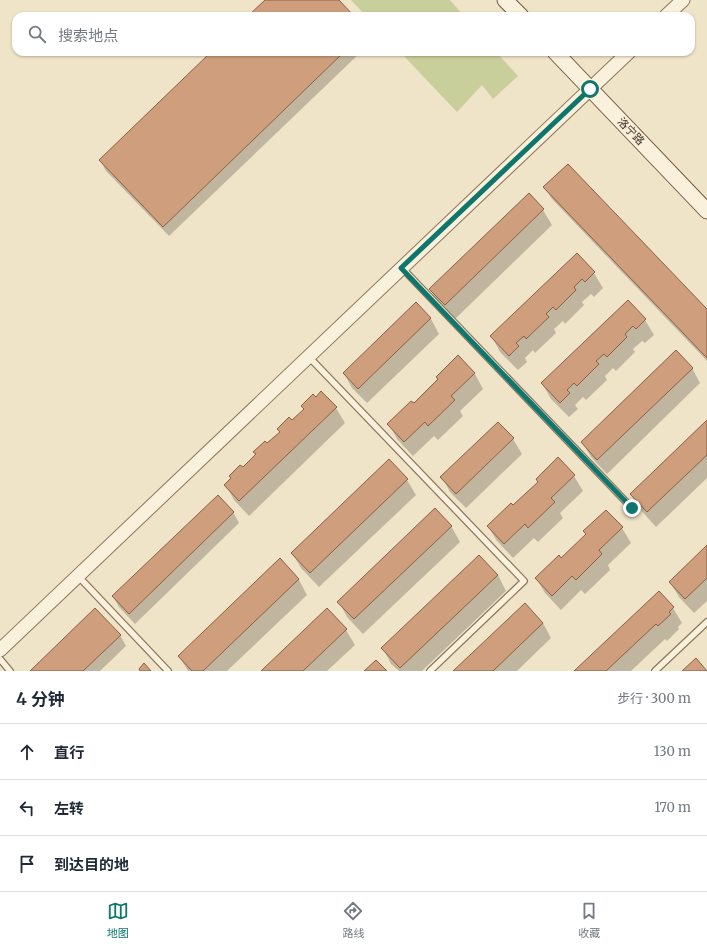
<!DOCTYPE html>
<html lang="zh">
<head>
<meta charset="utf-8">
<style>
	:root { --surface:#fff; --page:#f2f2f3; --text:#1f2937; --muted:#747a83; --line:#e0e1e3; --accent:#0f766e }
	body { margin:0; font-family:Merriweather,"Noto Sans SC",serif; background:var(--page); color:var(--text) }
	.stop { position:absolute; width:12px; height:12px; margin:-9px; border:3px solid #0f766e; border-radius:50%; background:#fff }
	.stop.end { background:#0f766e; border-color:#fff; box-shadow:0 1px 4px #0008 }
	.list { margin:0; padding:0; list-style:none }
	h2 { display:flex; justify-content:space-between; align-items:center; height:52px; margin:0; padding:0 16px; font-size:17px }
	h2 small { font-size:13px; font-weight:400; color:var(--muted) }
	.list li { display:grid; grid-template-columns:26px 1fr auto; gap:12px; align-items:center; box-sizing:border-box; height:56px; padding:0 16px; border-top:1px solid var(--line) }
	.list b { display:block; font-size:15px; white-space:nowrap }
	.list em { font-size:13px; font-style:normal; color:var(--muted) }
	.icon { flex:none; width:22px; height:22px; fill:none; stroke:currentColor; stroke-width:2; stroke-linecap:round; stroke-linejoin:round }
	.map { position:relative; flex:none; width:707px; height:671px; overflow:hidden }
	.search { position:absolute; background:var(--surface); box-shadow:0 1px 3px #0004; left:12px; right:12px; top:12px; height:44px; display:flex; align-items:center; gap:10px; box-sizing:border-box; padding:0 14px; border-radius:12px; color:var(--muted); font-size:15px }
	.sheet { height:220px; background:var(--surface) }
	nav { display:flex; justify-content:space-around; align-items:center; box-sizing:border-box; height:56px; border-top:1px solid var(--line); background:var(--surface); font-size:11px; color:var(--muted) }
	nav a { display:grid; justify-items:center; gap:2px }
	nav .on { color:var(--accent) }
	.map>svg:first-child { display:block }
	.green { fill:#c9cf9b }
	.shadow { fill:#0003 }
	.building { fill:#cf9f7d; stroke:#8d5f41 }
	.lines { fill:none; stroke-linecap:round; stroke-linejoin:round }
	.service-casing { stroke:#8d765c; stroke-width:8 }
	.tertiary-casing { stroke:#8d765c; stroke-width:15 }
	.secondary-casing { stroke:#6f573f; stroke-width:17 }
	.service { stroke:#faf1dc; stroke-width:5.5 }
	.tertiary { stroke:#faf1dc; stroke-width:13 }
	.secondary { stroke:#faf1dc; stroke-width:15 }
	.route { stroke:#0f766e; stroke-width:5 }
	.labels { text-anchor:middle; dominant-baseline:central; stroke-width:3.5; stroke-linejoin:round; paint-order:stroke }
	.street-label { font-size:11px; fill:#3d2e20; stroke:#f7eed8 }
</style>
</head>
<body>
<div class="map">
<svg width="707" height="671" viewBox="0 0 707 671">
	<rect width="100%" height="100%" fill="#f0e4c8"/>
	<g class="green">
		<path d="M351,0H450L464,16H366Z"/>
		<path d="M400,52H496L518,76L493,99L482,85L457,112Z"/>
	</g>
	<g class="shadow">
		<path d="M212,52H361L169,236L106,171L100,160Z"/>
		<path d="M545,187L707,310V361L551,198Z"/>
		<path d="M529,194L543,210L552,225L454,320L439,304L430,289Z"/>
		<path d="M577,254L594,273L603,288L594,297L591,294L582,302L584,305L565,324L563,321L554,329L556,333L535,353L533,350L525,358L527,362L518,370L500,352L492,337Z"/>
		<path d="M628,301L645,320L654,335L645,343L642,341L633,349L635,352L616,371L613,368L605,376L607,380L586,400L583,397L575,405L578,409L569,417L551,399L542,383Z"/>
		<path d="M416,304L431,319L439,334L367,403L352,388L344,373Z"/>
		<path d="M458,357L475,374L483,389L460,411L463,416L438,440L434,436L413,456L397,439L389,424L414,405L439,380Z"/>
		<path d="M692,368L700,383L607,474L591,457L582,442Z"/>
		<path d="M302,406L336,408L345,423L249,516L234,500L226,485L232,479L230,476L243,469L257,455L255,452L267,445L280,432L278,429L292,421L304,410Z"/>
		<path d="M707,421V478L656,527L640,509L631,494Z"/>
		<path d="M498,423L513,439L522,454L466,508L450,492L442,477Z"/>
		<path d="M558,459L574,476L583,491L560,513L563,518L538,542L534,538L513,558L497,541L488,526L513,507L539,482Z"/>
		<path d="M407,480L416,495L319,587L301,568L292,553Z"/>
		<path d="M233,512L239,523L135,624L119,607L113,596Z"/>
		<path d="M451,526L460,542L363,634L347,617L339,602Z"/>
		<path d="M622,528L631,543L608,565L610,570L585,594L581,590L561,610L545,593L536,578L561,559Z"/>
		<path d="M707,546V601L694,613L679,597L670,582Z"/>
		<path d="M479,556L498,575L506,591L422,671H399L391,664L383,648Z"/>
		<path d="M280,560L299,580L307,595L227,671H188L179,656Z"/>
		<path d="M673,608L682,623L678,627L679,629L667,641L665,639L631,671H576Z"/>
		<path d="M543,623L551,638L517,671H454Z"/>
		<path d="M346,630L355,645L327,671H262Z"/>
		<path d="M120,635L126,646L100,671H31Z"/>
	</g>
	<g class="building">
		<path d="M265,0H339L354,16H248Z"/>
		<path d="M211,52H344L163,227L99,160Z"/>
		<path d="M568,164L707,309V358L543,187Z"/>
		<path d="M529,193L544,209L445,305L429,289Z"/>
		<path d="M577,253L595,272L585,282L582,279L574,287L576,290L556,310L553,307L546,314L549,317L526,339L524,336L516,343L519,346L509,356L490,336Z"/>
		<path d="M628,300L646,319L636,329L633,326L625,334L627,337L607,357L604,354L596,361L599,364L577,386L574,383L567,390L570,393L560,403L541,383Z"/>
		<path d="M416,302L431,318L358,389L343,373Z"/>
		<path d="M676,350L693,368L597,460L581,442Z"/>
		<path d="M458,355L475,373L451,396L455,400L428,426L425,422L404,442L387,424L411,401L414,403L438,379L436,377Z"/>
		<path d="M321,391L337,407L239,501L224,485L231,478L229,476L240,465L243,467L256,454L253,452L265,441L267,443L280,432L277,429L289,417L292,420L304,409L301,406L313,394L316,397Z"/>
		<path d="M707,420V455L647,512L630,494Z"/>
		<path d="M498,422L514,438L456,494L440,477Z"/>
		<path d="M558,457L575,475L551,498L555,502L528,528L525,524L504,544L487,526L511,503L513,505L538,482L536,479Z"/>
		<path d="M389,459L408,479L310,573L291,553Z"/>
		<path d="M218,495L234,512L129,614L112,596Z"/>
		<path d="M435,508L452,526L354,619L337,602Z"/>
		<path d="M606,510L623,527L599,550L602,554L576,580L572,576L552,596L535,578L559,555L561,558L586,534L583,531Z"/>
		<path d="M707,545V578L685,599L669,582Z"/>
		<path d="M479,555L498,575L400,668L381,648Z"/>
		<path d="M280,558L299,579L203,671H192L178,656Z"/>
		<path d="M659,591L674,607L669,612L671,614L658,626L656,624L606,671H574Z"/>
		<path d="M525,603L543,623L493,671H453Z"/>
		<path d="M95,608L121,635L83,671H30Z"/>
		<path d="M327,608L347,629L303,671H261Z"/>
		<path d="M696,658L707,671H682Z"/>
		<path d="M376,660L387,671H364Z"/>
		<path d="M144,663L151,671H140L139,669Z"/>
	</g>
	<g class="lines">
		<defs>
			<g id="service">
				<path d="M402,268L632,508"/>
				<path d="M309,357L524,581L430,671"/>
				<path d="M78,576L168,671"/>
				<path d="M0,659L10,671"/>
				<path d="M655,671L707,622"/>
			</g>
			<g id="tertiary">
				<path d="M666,16L683,0"/>
				<path d="M0,650L629,52"/>
			</g>
			<g id="secondary">
				<path d="M505,0L521,16"/>
				<path d="M555,52L707,211"/>
			</g>
		</defs>
		<use href="#service" class="service-casing"/>
		<use href="#tertiary" class="tertiary-casing"/>
		<use href="#secondary" class="secondary-casing"/>
		<use href="#service" class="service"/>
		<use href="#tertiary" class="tertiary"/>
		<use href="#secondary" class="secondary"/>
	</g>
	<g class="lines">
		<path class="route" d="M590,89L401,268L632,508"/>
	</g>
	<g class="labels">
		<g class="street-label">
			<text transform="translate(631 131) rotate(46)">洛宁路</text>
		</g>
	</g>
</svg>
<div class="stop" style="left:590px;top:89px"></div>
<div class="stop end" style="left:632px;top:508px"></div>
<div class="search"><svg class="icon" aria-label="search" viewBox="0 0 24 24"><circle cx="10" cy="10" r="6"/><path d="M15 15l6 6"/></svg>搜索地点</div>
</div>
<section class="sheet">
<h2>4 分钟<small>步行 · 300 m</small></h2>
<ul class="list">
<li><svg class="icon" aria-label="ahead" viewBox="0 0 24 24"><path d="M12 20V5M6 11l6-6 6 6"/></svg><div><b>直行</b></div><em>130 m</em></li>
<li><svg class="icon" aria-label="left" viewBox="0 0 24 24"><path d="M17 20v-9H6M10 6l-5 5 5 5"/></svg><div><b>左转</b></div><em>170 m</em></li>
<li><svg class="icon" aria-label="arrive" viewBox="0 0 24 24"><path d="M6 21V4h12l-3 4 3 4H6"/></svg><div><b>到达目的地</b></div></li>
</ul>
</section>
<nav>
<a class="on"><svg class="icon" aria-label="map" viewBox="0 0 24 24"><path d="M3 6l6-2 6 2 6-2v14l-6 2-6-2-6 2zM9 4v14M15 6v14"/></svg>地图</a>
<a><svg class="icon" aria-label="directions" viewBox="0 0 24 24"><path d="M12 3l9 9-9 9-9-9zM9 14v-3h6M13 9l2 2-2 2"/></svg>路线</a>
<a><svg class="icon" aria-label="saved" viewBox="0 0 24 24"><path d="M7 4h10v16l-5-4-5 4z"/></svg>收藏</a>
</nav>
</body>
</html>
